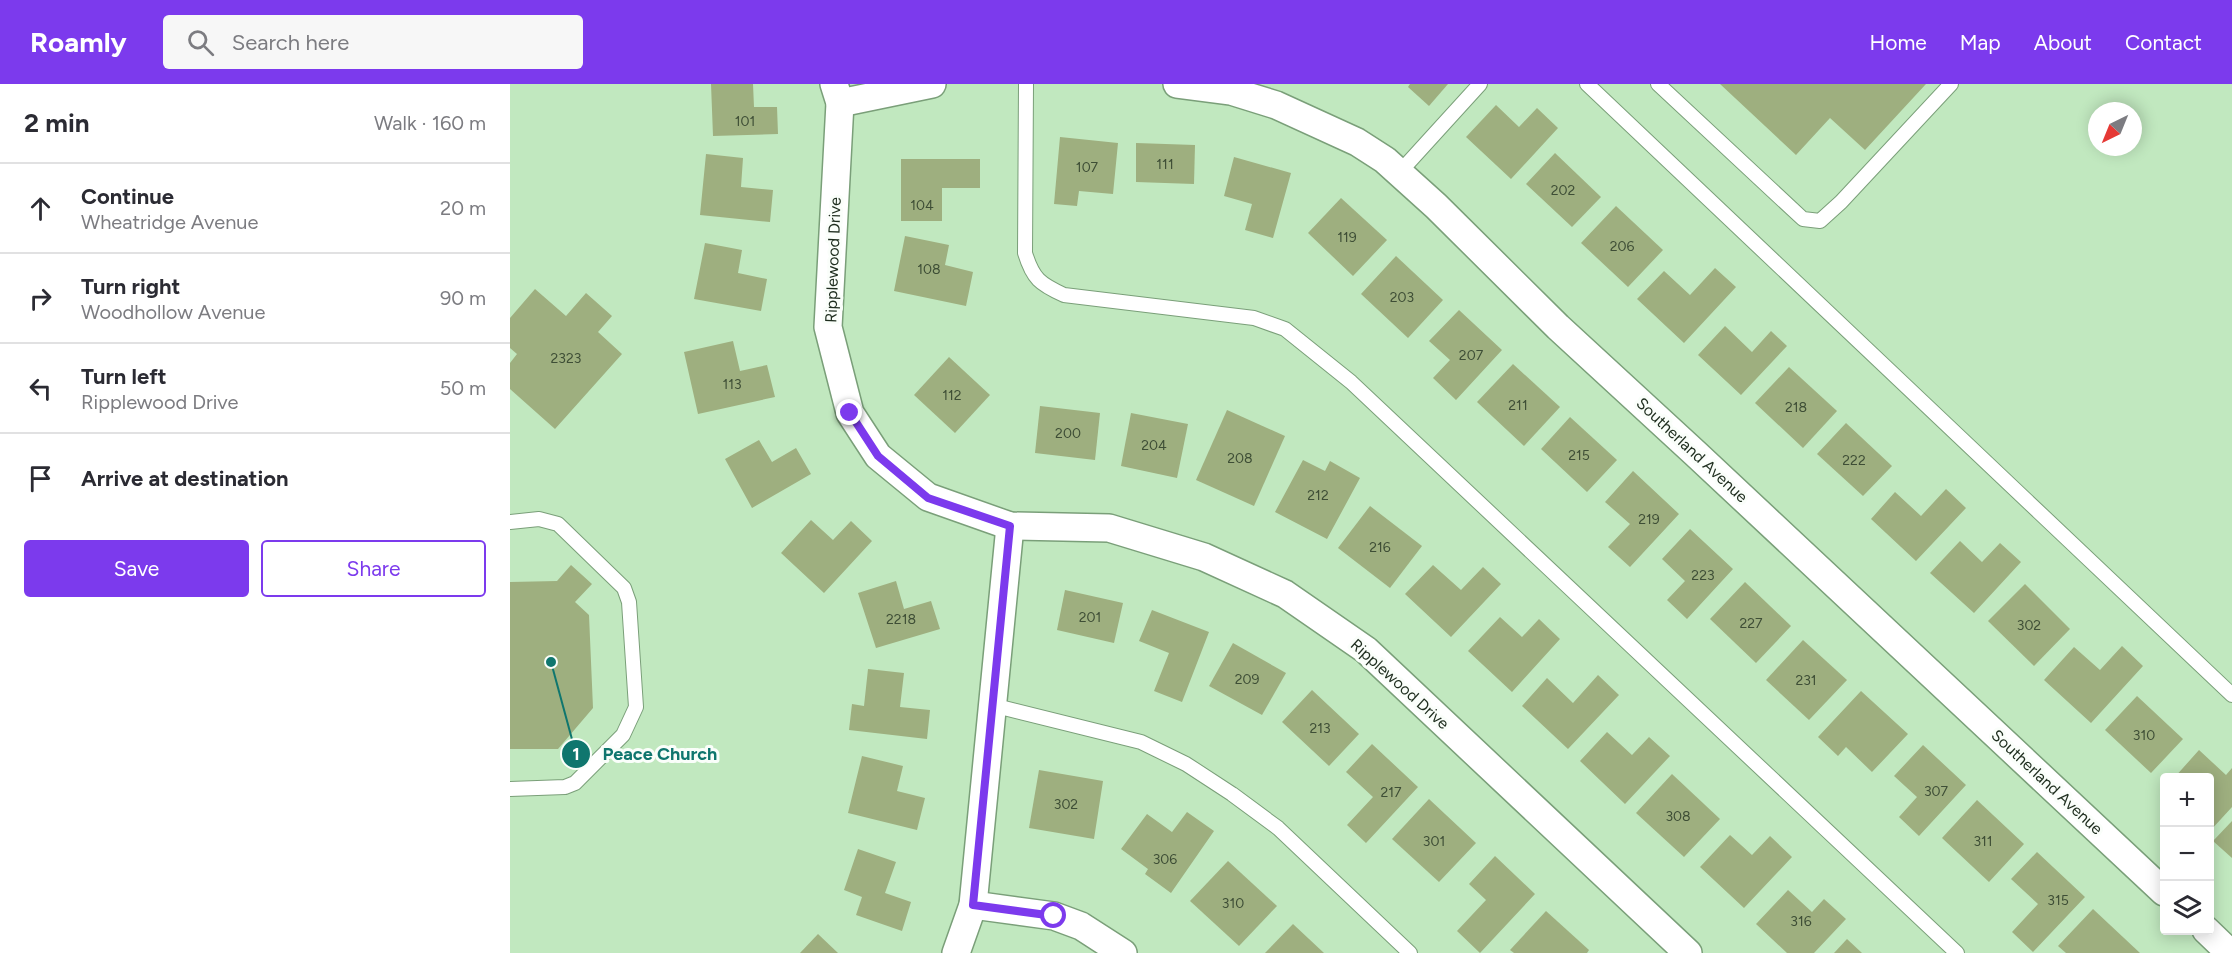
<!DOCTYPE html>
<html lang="en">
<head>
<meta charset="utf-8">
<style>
	:root { --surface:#fff; --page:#f7f7f7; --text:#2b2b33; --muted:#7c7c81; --line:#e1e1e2; --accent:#7c3aed }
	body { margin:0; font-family:Figtree,sans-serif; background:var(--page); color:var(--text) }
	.controls { position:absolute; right:18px; bottom:18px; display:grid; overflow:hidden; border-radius:6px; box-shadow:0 3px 15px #0003 }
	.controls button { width:54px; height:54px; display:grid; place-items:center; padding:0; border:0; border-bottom:2px solid var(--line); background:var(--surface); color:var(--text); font:30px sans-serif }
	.compass { position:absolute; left:1578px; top:18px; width:54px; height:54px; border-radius:50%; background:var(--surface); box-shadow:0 3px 15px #0003; rotate:223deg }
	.stop { position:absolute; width:18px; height:18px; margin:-14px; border:4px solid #7c3aed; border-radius:50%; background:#fff }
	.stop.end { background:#7c3aed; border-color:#fff; box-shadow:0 2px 6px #0008 }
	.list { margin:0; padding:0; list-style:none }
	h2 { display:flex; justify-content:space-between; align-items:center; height:78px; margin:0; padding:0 24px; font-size:26px }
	h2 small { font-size:20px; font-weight:400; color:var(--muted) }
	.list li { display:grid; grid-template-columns:39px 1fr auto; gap:18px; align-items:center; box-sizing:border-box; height:90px; padding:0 24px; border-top:2px solid var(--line) }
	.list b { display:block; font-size:22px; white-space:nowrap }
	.list p { margin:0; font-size:20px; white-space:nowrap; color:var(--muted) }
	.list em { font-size:20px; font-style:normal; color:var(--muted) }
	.actions { display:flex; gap:12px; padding:18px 24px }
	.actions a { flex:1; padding:14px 0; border:2px solid var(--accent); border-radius:6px; text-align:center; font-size:21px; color:var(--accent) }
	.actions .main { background:var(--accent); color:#fff }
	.icon { flex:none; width:33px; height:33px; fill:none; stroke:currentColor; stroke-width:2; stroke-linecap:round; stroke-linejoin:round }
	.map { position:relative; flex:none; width:1722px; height:869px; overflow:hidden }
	header { display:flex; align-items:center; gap:36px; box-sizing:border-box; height:84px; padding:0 30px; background:var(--accent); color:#fff }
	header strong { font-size:28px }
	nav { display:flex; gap:33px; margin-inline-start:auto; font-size:21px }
	.search { width:420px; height:54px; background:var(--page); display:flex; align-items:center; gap:15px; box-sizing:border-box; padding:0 21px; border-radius:6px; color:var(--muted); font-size:22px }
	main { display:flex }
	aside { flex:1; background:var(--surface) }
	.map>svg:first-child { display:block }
	.building { fill:#9eaf7f }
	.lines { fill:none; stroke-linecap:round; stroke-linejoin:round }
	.lane-casing { stroke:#7a9f79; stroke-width:16 }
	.street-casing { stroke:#7a9f79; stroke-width:30 }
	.lane { stroke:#fff; stroke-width:14 }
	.street { stroke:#fff; stroke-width:27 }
	.route { stroke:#7c3aed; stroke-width:8 }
	.labels { text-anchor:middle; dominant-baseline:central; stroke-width:6; stroke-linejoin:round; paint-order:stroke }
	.number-label { font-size:14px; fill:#3e4e36 }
	.street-label { font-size:16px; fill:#1e2d1e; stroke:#fafefa }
	.leader { fill:none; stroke:#0f766e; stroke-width:2 }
	.callout-dot { fill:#0f766e; stroke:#fafefa; stroke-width:2 }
	.mark-label { font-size:18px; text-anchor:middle; font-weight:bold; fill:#fff }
	.callout-label { font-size:18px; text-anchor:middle; font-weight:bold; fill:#0f766e; stroke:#fafefa; stroke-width:6; stroke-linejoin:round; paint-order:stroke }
</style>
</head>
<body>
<header>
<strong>Roamly</strong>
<div class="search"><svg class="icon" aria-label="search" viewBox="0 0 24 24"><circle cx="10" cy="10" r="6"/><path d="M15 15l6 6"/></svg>Search here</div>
<nav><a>Home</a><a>Map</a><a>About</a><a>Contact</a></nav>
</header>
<main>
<aside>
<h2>2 min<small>Walk · 160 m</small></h2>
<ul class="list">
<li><svg class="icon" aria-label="ahead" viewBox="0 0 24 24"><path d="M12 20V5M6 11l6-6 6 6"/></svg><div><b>Continue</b><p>Wheatridge Avenue</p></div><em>20 m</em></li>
<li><svg class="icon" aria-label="right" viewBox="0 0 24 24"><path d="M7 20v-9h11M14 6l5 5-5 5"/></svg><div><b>Turn right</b><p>Woodhollow Avenue</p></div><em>90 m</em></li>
<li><svg class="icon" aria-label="left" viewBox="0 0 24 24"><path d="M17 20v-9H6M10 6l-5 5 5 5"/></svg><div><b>Turn left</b><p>Ripplewood Drive</p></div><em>50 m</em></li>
<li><svg class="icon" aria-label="arrive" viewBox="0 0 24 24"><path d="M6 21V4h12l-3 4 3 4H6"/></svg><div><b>Arrive at destination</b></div></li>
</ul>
<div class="actions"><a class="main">Save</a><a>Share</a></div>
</aside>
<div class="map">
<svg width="1722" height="869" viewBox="0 0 1722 869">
	<rect width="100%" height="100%" fill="#c1e8bf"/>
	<g class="building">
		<path d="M201,0H243L244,23H267L268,50L203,52Z"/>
		<path d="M900,0H938L919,22L898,3Z"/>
		<path d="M1210,0H1416L1355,66L1320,34L1286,71Z"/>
		<path d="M986,21L1009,43L1027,24L1048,44L1001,95L956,53Z"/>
		<path d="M550,53L608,59L603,110L569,107L567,122L544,120Z"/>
		<path d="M626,59L685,61L684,100L626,98Z"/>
		<path d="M1045,69L1091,113L1062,143L1016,100Z"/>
		<path d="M196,70L233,74L231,103L263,106L260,138L190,131Z"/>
		<path d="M724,73L781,89L763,154L735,146L742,120L714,112Z"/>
		<path d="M391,75H470V104H432V137H391Z"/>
		<path d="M831,114L877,156L843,192L798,149Z"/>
		<path d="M1106,122L1153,166L1118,203L1071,159Z"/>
		<path d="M395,152L439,161L435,181L463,188L456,222L384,207Z"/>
		<path d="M195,159L232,166L228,189L257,195L251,227L184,215Z"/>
		<path d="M886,172L933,216L898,254L851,210Z"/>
		<path d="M1205,184L1226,203L1174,259L1127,215L1154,187L1180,211Z"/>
		<path d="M25,205L56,232L76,209L102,232L88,248L112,270L45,345L0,305V279L7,270L0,264V234Z"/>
		<path d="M949,226L992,266L946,316L923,294L940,276L919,257Z"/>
		<path d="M1215,242L1242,268L1261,247L1277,262L1231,311L1188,271Z"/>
		<path d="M223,257L230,287L257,281L265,313L188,330L174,268Z"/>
		<path d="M439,273L480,311L445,349L404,311Z"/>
		<path d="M1003,280L1050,323L1014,362L967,318Z"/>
		<path d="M1279,283L1327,327L1293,364L1245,319Z"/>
		<path d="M530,322L590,329L585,376L525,369Z"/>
		<path d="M717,326L775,352L744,422L686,396Z"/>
		<path d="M621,329L678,340L667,394L611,382Z"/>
		<path d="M1060,333L1107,376L1077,408L1031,365Z"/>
		<path d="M1336,339L1382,382L1353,412L1307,370Z"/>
		<path d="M249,356L262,378L286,364L301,390L242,424L215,375Z"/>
		<path d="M793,376L815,387L820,377L850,394L817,455L765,428Z"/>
		<path d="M1123,387L1169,430L1120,483L1098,463L1120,440L1095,418Z"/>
		<path d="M1436,405L1456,424L1406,477L1361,435L1385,408L1411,432Z"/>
		<path d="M860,422L912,462L880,504L828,464Z"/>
		<path d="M301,436L323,456L341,437L362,457L314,509L271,469Z"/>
		<path d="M1180,445L1223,485L1177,535L1157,516L1175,497L1152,475Z"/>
		<path d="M1450,457L1472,478L1490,459L1511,478L1464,529L1420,489Z"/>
		<path d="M61,481L82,500L65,518L79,531L83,624L48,665H0V498L47,497Z"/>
		<path d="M923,481L951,506L973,483L991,500L941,553L895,510Z"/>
		<path d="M386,497L394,525L421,517L430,545L366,564L348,509Z"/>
		<path d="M1235,498L1281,542L1246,579L1200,535Z"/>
		<path d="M1515,500L1560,545L1524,582L1478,537Z"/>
		<path d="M555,506L613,519L604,559L547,546Z"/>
		<path d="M642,526L699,548L672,618L644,607L659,569L629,557Z"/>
		<path d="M990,533L1012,553L1029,535L1050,555L1002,608L958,567Z"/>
		<path d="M1293,556L1337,596L1299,636L1256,596Z"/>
		<path d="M723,559L776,589L752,631L699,602Z"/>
		<path d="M1612,562L1633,582L1581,639L1534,596L1564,563L1590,586Z"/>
		<path d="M358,585L394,589L390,623L420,626L417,655L339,646L342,620L354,622Z"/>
		<path d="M1088,591L1109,611L1058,665L1012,622L1037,594L1063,619Z"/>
		<path d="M802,606L849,650L819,682L772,638Z"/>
		<path d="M1351,607L1398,650L1362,688L1336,663L1328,672L1308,653Z"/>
		<path d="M1627,612L1673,655L1641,689L1595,646Z"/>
		<path d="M1097,648L1122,671L1139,653L1160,672L1115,720L1070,677Z"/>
		<path d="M862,660L908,703L856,759L837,741L863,713L836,688Z"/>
		<path d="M1413,661L1456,701L1409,752L1389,733L1407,713L1384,692Z"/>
		<path d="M1689,666L1716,691L1722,684V723L1700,747V694H1664Z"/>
		<path d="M352,672L393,682L387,707L415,714L407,746L338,729Z"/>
		<path d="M529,686L593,697L584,755L519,744Z"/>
		<path d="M1162,690L1210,735L1174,773L1126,729Z"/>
		<path d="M919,715L966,759L929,798L882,755Z"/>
		<path d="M1467,716L1514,760L1479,798L1432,754Z"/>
		<path d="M677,728L704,747L661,809L635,790L638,785L611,765L637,730L662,748Z"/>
		<path d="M1722,737V774L1703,757Z"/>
		<path d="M1220,751L1242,771L1260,752L1282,773L1234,824L1190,783Z"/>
		<path d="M348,765L386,778L375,809L401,818L392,847L346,831L352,813L334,806Z"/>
		<path d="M1527,768L1575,813L1523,868L1502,848L1528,820L1501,795Z"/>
		<path d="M985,772L1025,810L970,869L947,847L976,816L959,800Z"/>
		<path d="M718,777L767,822L729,862L680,817Z"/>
		<path d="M1278,806L1302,828L1314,815L1336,835L1304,869H1277L1246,840Z"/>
		<path d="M1583,825L1630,869H1556L1548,862Z"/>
		<path d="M1036,827L1079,866L1077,869H1004L1000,866Z"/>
		<path d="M783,840L814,869H755Z"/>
		<path d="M308,850L328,869H290Z"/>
		<path d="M1337,855L1352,869H1324Z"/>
	</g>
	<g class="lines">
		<defs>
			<g id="lane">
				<path d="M516,0L515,169C523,195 530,200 554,211L744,234L775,245L841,298L1447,869"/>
				<path d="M1077,0L1722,611"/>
				<path d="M1148,0L1293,135L1310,137L1331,118L1441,0"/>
				<path d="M889,89L970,0"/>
				<path d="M0,438L29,435L48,440L114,504L119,518L126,623L113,651L65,699L55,703L0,705"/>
				<path d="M482,621L631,658L676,680L722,710L768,744L900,869"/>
			</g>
			<g id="street">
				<path d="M324,0L330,19L318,243L340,329L368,372L418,413L500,442L599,444L694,473L775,510L856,566L1178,869"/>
				<path d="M667,0L721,7L766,21L847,58L875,76L926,122L1048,243L1186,370L1654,808"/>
				<path d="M330,19L422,0"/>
				<path d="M463,821L544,832L571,842L613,869"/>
				<path d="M1696,846L1720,869"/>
				<path d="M446,869L463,821L500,442"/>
			</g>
		</defs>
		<use href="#lane" class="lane-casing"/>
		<use href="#street" class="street-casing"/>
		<use href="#lane" class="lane"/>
		<use href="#street" class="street"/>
	</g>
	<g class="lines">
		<path class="route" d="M340,329L368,372L418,414L500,442L463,821L544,832"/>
	</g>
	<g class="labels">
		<g class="number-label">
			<text x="235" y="37">101</text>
			<text x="655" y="80">111</text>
			<text x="577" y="83">107</text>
			<text x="1053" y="106">202</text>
			<text x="412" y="121">104</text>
			<text x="837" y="153">119</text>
			<text x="1112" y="162">206</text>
			<text x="419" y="185">108</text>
			<text x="892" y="213">203</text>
			<text x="961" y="271">207</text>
			<text x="56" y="274">2323</text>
			<text x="222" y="300">113</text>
			<text x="442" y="311">112</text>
			<text x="1008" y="321">211</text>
			<text x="1286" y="323">218</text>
			<text x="558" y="349">200</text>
			<text x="644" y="361">204</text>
			<text x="1069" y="371">215</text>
			<text x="730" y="374">208</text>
			<text x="1344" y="376">222</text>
			<text x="808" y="411">212</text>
			<text x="1139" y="435">219</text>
			<text x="870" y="463">216</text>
			<text x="1193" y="491">223</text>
			<text x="580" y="533">201</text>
			<text x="391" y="535">2218</text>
			<text x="1241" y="539">227</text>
			<text x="1519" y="541">302</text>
			<text x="737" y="595">209</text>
			<text x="1296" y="596">231</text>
			<text x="810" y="644">213</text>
			<text x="1634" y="651">310</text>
			<text x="1426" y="707">307</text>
			<text x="881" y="708">217</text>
			<text x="556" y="720">302</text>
			<text x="1168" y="732">308</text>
			<text x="924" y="757">301</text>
			<text x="1473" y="757">311</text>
			<text x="655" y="775">306</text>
			<text x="1548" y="816">315</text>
			<text x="723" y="819">310</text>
			<text x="1291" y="837">316</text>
		</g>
		<g class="street-label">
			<text transform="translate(323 176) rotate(-88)">Ripplewood Drive</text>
			<text transform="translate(1182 366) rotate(43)">Southerland Avenue</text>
			<text transform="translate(890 600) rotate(42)">Ripplewood Drive</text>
			<text transform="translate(1537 698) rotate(43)">Southerland Avenue</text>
		</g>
	</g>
	<path class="leader" d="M41 578L66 670"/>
	<g class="callout-dot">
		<circle cx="41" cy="578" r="6"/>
		<circle cx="66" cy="670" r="15"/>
	</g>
	<g class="mark-label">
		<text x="66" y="676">1</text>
	</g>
	<g class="callout-label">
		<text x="150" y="676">Peace Church</text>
	</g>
</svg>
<div class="controls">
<button>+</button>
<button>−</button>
<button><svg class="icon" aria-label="layers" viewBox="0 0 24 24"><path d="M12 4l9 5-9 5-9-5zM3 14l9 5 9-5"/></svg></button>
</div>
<svg class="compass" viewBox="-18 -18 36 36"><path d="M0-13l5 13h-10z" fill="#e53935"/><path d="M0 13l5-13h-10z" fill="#7c7c81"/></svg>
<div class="stop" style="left:544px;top:832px"></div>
<div class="stop end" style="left:340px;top:329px"></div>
</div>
</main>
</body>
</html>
